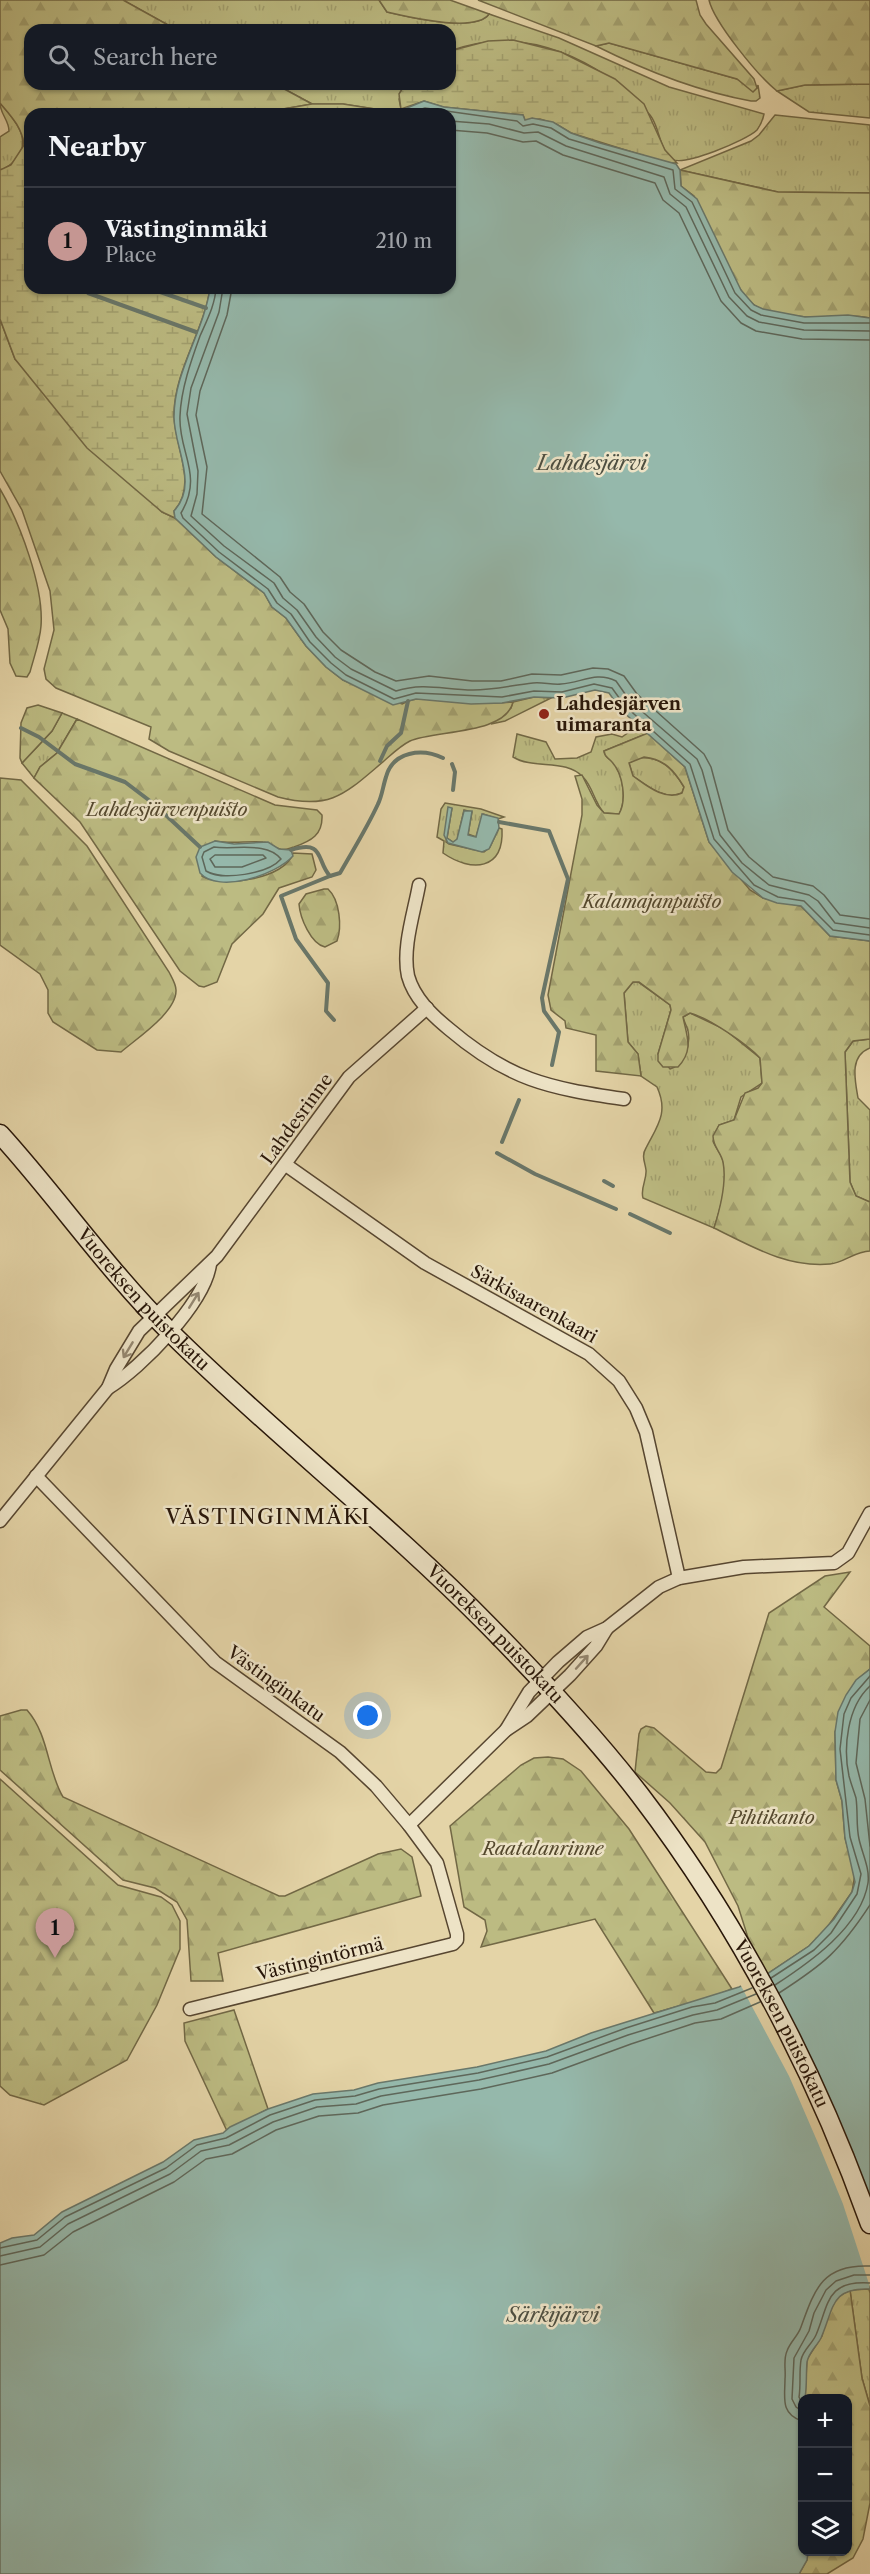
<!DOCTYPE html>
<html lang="en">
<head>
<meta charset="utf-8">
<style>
	:root { --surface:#171b24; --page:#20242c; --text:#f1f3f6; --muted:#9ea1a6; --line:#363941; --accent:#c59692 }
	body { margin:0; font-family:"Libre Caslon Text",serif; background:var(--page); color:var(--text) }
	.controls { position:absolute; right:18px; bottom:18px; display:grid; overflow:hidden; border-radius:12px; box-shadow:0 2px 4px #0004 }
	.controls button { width:54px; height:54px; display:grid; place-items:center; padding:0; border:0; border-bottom:2px solid var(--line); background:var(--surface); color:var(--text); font:30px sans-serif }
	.you { position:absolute; left:368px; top:1716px; width:21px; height:21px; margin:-15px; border:4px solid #fff; border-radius:50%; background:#1a73e8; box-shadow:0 0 0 9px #1a73e833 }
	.badge { display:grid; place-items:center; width:39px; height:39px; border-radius:50%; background:var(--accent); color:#111; font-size:20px; font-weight:700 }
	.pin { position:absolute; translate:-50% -50px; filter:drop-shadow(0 2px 3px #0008) }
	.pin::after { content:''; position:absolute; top:32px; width:21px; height:18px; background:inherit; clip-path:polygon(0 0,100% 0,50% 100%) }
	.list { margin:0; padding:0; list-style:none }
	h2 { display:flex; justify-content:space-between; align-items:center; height:78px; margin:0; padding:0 24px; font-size:26px }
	h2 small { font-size:20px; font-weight:400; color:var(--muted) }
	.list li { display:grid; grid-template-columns:39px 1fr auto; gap:18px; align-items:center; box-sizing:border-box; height:108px; padding:0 24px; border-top:2px solid var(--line) }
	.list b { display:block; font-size:22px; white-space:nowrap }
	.list p { margin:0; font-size:20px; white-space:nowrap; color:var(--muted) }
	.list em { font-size:20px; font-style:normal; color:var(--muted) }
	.icon { flex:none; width:33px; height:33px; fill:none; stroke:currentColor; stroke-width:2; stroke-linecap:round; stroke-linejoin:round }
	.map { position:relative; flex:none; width:870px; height:2574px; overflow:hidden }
	.search { position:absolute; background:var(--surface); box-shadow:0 2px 4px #0004; left:24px; top:24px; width:432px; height:66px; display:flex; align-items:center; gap:15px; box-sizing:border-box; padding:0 21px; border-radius:18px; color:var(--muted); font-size:22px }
	.panel { position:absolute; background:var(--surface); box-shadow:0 2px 4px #0004; left:24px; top:108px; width:432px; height:186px; border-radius:18px }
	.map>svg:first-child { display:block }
	.grass { fill:url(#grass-tufts); stroke:#726845; stroke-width:1.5 }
	.forest { fill:url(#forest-firs); stroke:#726845; stroke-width:1.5; fill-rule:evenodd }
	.wetland { fill:url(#wetland-marsh); stroke:#726845; stroke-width:1.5 }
	.water { fill:#95b8ab; stroke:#69776a; stroke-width:1.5 }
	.pier { fill:#e4d4a7 }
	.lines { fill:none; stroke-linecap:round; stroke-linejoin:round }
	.shore { stroke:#5e675a; stroke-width:1.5 }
	.stream { stroke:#69776a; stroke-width:4 }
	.minor-casing { stroke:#574630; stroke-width:15 }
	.secondary-casing { stroke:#281608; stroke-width:21 }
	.minor { stroke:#ede3c6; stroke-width:12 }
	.secondary { stroke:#ede3c6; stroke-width:18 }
	.oneway { stroke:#948770 }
	.poi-dot { fill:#8f2418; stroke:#ede3c6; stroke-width:2 }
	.labels { text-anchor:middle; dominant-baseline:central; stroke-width:5; stroke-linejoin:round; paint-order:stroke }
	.poi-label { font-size:18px; font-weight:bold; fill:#281608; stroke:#ede3c6; text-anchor:start }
	.park-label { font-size:18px; font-style:italic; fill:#54482d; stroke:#ede3c6 }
	.street-label { font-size:18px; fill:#281608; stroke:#ede3c6 }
	.water-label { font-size:20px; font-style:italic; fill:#4e4f41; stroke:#ede3c6 }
	.quarter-label { font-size:21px; letter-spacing:1.5px; fill:#281608; stroke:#ede3c6 }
</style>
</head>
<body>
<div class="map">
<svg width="870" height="2574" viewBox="0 0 870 2574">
	<defs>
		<pattern id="grass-tufts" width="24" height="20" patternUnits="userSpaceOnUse" patternTransform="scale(1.5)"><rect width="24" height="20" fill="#bcbb82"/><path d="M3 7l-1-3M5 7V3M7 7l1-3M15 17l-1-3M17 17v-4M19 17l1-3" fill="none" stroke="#a2a06f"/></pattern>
		<pattern id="forest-firs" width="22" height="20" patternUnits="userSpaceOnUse" patternTransform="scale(1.5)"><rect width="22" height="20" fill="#bcbb82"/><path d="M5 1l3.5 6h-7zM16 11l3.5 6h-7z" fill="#a2a06f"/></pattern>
		<pattern id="wetland-marsh" width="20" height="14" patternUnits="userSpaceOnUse" patternTransform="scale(1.5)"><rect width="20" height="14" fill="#bcbb82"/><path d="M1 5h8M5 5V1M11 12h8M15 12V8" fill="none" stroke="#a2a06f"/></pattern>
	</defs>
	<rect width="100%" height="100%" fill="#e4d4a7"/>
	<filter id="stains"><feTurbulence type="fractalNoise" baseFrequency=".00333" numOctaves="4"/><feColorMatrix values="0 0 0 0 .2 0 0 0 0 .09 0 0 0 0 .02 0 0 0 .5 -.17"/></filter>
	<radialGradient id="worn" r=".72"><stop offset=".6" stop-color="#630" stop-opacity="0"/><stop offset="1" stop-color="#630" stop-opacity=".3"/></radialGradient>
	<g class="grass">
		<path d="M123,0H379L387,12C408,17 476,33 489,14L559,38L669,87L764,114C763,119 760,126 757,130C747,140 683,167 672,159C659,150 660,127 650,115C600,59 524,23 450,51V30H177Z"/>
		<path d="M609,43L737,79L757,88L758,85L760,98L756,101H751C696,91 646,71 596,46Z"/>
		<path d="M275,84H406L399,99L401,109L394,112L343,104H312Z"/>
		<path d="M870,84V118L809,112L777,91L805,85Z"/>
		<path d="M0,103C14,119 34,140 15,160C11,165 7,168 0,170V137L9,131C9,120 0,114 0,103Z"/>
		<path d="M775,115L870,125V193L778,192L680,170L751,141L759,135Z"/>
		<path d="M534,697L551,698L505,721L491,724L511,708L513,702Z"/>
		<path d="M62,713L77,719L57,753L40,767L34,778L22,763L52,731Z"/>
		<path d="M639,725L648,733L604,751C605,758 608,757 613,762C623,774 627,800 619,814L604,813C594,802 593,787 583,777C566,758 534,770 513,757L517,734L546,742L555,759L577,758L591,752L596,737L612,734L622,737Z"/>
		<path d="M638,758C661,756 673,769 684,787L682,793C665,801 646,785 633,776L629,763Z"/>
		<path d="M445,803L481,809L504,817L498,819L483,814L476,837L468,834L472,812L464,810L457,841L453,842L447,838L452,808L446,842L449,844L484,852L490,847L499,828L502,829C504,870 472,873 443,853L444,841L437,837L441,809Z"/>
		<path d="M633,982H638L670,1005L671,1010L658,1054L670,1069C684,1065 691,1045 688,1031C687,1026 684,1022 683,1017L690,1013L724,1029L760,1058L762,1083L741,1097L734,1120L719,1125L713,1141C715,1147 720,1152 722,1158C730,1176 720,1210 714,1228L643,1198C640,1188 647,1180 646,1170C645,1162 641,1156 646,1148C657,1126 669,1113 657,1087L641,1076L638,1054L628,1042L624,993Z"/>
		<path d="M870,1039V1048C849,1056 855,1080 858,1098L870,1110V1202L856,1196L850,1182L845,1052L853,1041Z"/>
		<path d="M869,2289L870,2293V2406L862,2378L850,2290Z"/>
	</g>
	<g class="forest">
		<path d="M0,0H123L177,30H30V84H275L312,104L254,114H30V143L24,145C22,127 11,116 0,103Z"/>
		<path d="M379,0H450L489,14C476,33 408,17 387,12Z"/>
		<path d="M478,0H696L700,15L706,24L754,79L757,88L753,92L737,79L609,43L596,46Z"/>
		<path d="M709,0H870V84L805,85L777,91C758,76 714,22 709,0Z"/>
		<path d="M680,170L778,192L870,193V318C849,313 828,318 806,317C794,316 767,312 757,307C731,290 710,224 694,196L681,186Z"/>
		<path d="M0,319L15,359L162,512L175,518L216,557L264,593L272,607L286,618L306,646L326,667L343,680L402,704C422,692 447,702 469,703C483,704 498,703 513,702C506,735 433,730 410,741C400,746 392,754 384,761C346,793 331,811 278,797L169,751L149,739L151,727L56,688L46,679L44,669L54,630L50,591L22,510L0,471Z"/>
		<path d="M0,489C20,523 44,587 41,626C40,641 34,657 30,672L27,677L16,676L10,663L8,629L0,610Z"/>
		<path d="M38,705L62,713L52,731L22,763L20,758L21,723L27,708Z"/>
		<path d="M77,719L275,805L317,810L322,815C323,835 311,841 294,847C290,848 284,851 280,849C273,848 270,842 263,842C246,841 231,844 215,841L202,876C222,888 286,879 293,853L312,854L316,870L312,877L279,888L263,914L232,944L217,982L204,987L199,986L180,971L80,822L34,778L40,767L57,753Z"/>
		<path d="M648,733L685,767L709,842L750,890L763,898L801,906L830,936L870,941V1039L853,1041L845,1052L850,1182L856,1196L870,1202V1251C855,1251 844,1263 830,1264C787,1268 751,1246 714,1228C720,1209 727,1182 723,1162C721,1152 713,1147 713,1136L719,1125L734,1120L745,1093L758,1088L762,1083L760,1058C747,1044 709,1018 690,1013L683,1017C687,1037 694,1050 678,1067H663L658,1061V1054L671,1010L670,1005L639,982H633L624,993L628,1042L638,1054L641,1076L596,1071V1035L566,1028L565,1021L551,1010L548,995L582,815V799L575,776L582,775L597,805L604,813L619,814C627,800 623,774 612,762C608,757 605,758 604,751ZM644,757C664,759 674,770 684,787L682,793C664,801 646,785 633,776L629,763Z"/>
		<path d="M0,778L21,780L87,846L169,972C172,978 176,984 176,990C177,1012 137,1038 121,1052L97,1050L53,1022L48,1013V990L40,974L0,945Z"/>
		<path d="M324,889H328C340,900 342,927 337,941L325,947C311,944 300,918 299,904L306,894Z"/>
		<path d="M850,1572L824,1607L870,1646V1669L856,1681L835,1732L836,1780L842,1801L845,1838L855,1874L852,1892L826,1929L809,1946L767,1974L750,1944L738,1906L705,1842L670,1803L635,1772L639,1734L641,1729L646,1726L654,1728L706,1772L716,1773L721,1768L769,1613L825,1576Z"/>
		<path d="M21,1710H27C49,1735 47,1770 63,1797L279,1896H285L378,1854L401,1849L412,1857L421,1896L218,1953L223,1981H191L187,1920L177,1902L155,1888L123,1880L0,1770V1716Z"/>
		<path d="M548,1757L563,1759L581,1771L629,1829L732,1989C707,2000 680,2005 654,2013L595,1919L481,1947L487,1931L485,1920L464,1907L450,1826L521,1765L534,1758Z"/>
		<path d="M0,1779L118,1885L161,1897L172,1905L180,1921V1949L157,2005L127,2060L44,2105L10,2095L0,2086Z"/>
		<path d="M234,2010L268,2109L227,2131L185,2041L184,2023Z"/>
		<path d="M850,2290L862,2378L870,2406V2503L863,2539L853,2558L827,2574H799L807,2560L808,2552H848V2398H805L807,2359L822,2336L826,2319L837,2297Z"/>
	</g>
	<g class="wetland">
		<path d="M513,40L561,52L615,79L644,104L665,150L677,163H667L571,133L556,124L540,119L525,120L523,115L443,107L424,101L401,109L399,94L405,84H450V51L488,41Z"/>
		<path d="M312,104H343L394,112L254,114Z"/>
		<path d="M30,143V288H210C204,331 175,369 174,413C173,445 199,483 174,511L175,518L162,512L87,448L15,359L0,319V170L11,165L24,145Z"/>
	</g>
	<g class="water">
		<path d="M424,101L444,107L523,115L525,120L532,118L553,122L571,133L600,143L676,164L680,170L681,186L697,199L741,290L754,305L763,309L805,317L848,315L870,318V941L830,936L801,906L777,903L763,898L732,872L709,842L685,767L621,710L609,693L595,690L562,698L534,697L502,703L471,704L416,699L393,705L343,680L326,667L306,646L286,618L272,607L264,593L216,557L175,518L174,511C199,484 174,448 174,417C174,371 204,332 210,288H450V114H392Z"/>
		<path d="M448,807L452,808L447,838L453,842L457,839L464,811H472L468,835L476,837L482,814L498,818L499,828L489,849L482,852L448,843L444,835Z"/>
		<path d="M215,841L234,844L268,842L279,849L291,850L293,856C276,875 219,894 200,873L196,857L200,847Z"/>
		<path d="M870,1669V2289C830,2287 834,2309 821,2338C817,2346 809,2352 807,2362C806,2374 807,2386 805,2398H802V2552H808L807,2560L799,2574H0V2243L12,2238L34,2235L62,2212L163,2162L194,2140L223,2133L230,2127L268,2109L313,2094L354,2090L378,2083L477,2067L546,2051L591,2033L739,1987L767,1974L809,1946L834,1919L852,1892L855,1882L845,1838L842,1801L836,1780L835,1732L838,1712L846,1695L856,1680Z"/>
	</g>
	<path class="pier" d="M764,1972L870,2201V2287L843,2204L818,2143L789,2076L740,1984Z"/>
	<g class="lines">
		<g class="shore">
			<path d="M405,114L425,108L517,121L523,126L533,124L551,128L569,139L673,170L675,189L692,202L735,293L751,310L761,315L804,323H870"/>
			<path d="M450,121L489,124L524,133L538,132L566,146L664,177L670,194L686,207L729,297L747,316L759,322L804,330L870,331"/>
			<path d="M450,130L487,133L523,142L536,141L563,155L655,183L663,200L679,213L721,301L741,323L756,331L802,339L870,340"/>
			<path d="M216,288C215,305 207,320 200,336C191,361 181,389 180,416C178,452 204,475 181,513L183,518L219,552L268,589L277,603L291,614L310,642L331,663L346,675L394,699L416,693L502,697L534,691L562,692L594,684L612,688L625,706L690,764L714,839L754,885L778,897L804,901L833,930L870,935"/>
			<path d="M223,288L219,312L191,388L187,414L198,471L197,494L191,516L224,546L274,583L283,598L297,610L316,637L335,657L351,669L396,691C425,682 444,690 473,690C494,690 513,685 533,683C543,682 552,685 561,684C581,683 596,671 616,681L630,701L697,759L702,770L720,835L742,863L769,885L809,895L818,901L835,923L870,928"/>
			<path d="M232,288L227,315L200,391L196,415L207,467L202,514L280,577L290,592L304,604L323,632L341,650L375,672L396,681L429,676L472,681H501L532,674L561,675L593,668L608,669L624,676L637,694L704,754L711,767L728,830L749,857L773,877L813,886L824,895L840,915L870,919"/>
			<path d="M214,847C235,850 267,841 281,859C268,874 222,881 206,871L202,857L204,852Z"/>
			<path d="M215,855H263L266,858L242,867H215L210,859Z"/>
			<path d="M870,1700L860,1719L856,1763L865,1799L870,1846"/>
			<path d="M771,1978L814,1950L831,1933L857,1894L861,1874L850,1837L840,1749L844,1714L851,1698L870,1676"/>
			<path d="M775,1985C809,1963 861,1927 868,1883C870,1868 862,1853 859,1839C856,1826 858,1812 856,1798C854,1791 851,1784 849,1776C843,1748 847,1707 870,1686"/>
			<path d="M779,1993C824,1964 840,1951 870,1905"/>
			<path d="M0,2248L37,2240L65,2217L166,2168L197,2145L226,2138L270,2115L315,2100L355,2096L379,2089L478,2073L547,2057L626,2028L692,2007L715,2003L752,1988"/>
			<path d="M0,2256L40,2247L68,2224L170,2174L201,2151L229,2145L273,2122L317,2107L356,2104L381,2096L479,2080L549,2064L628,2035L693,2015L717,2010L756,1994"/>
			<path d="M0,2265L44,2255L73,2232L174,2182L206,2159L232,2154L276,2130L319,2116L358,2113L383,2105L481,2089L552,2073L631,2044L695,2023L721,2019L760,2002"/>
			<path d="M802,2403L799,2397C801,2385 799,2372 801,2360C803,2350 812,2344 816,2335C829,2304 826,2280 870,2283"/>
			<path d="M802,2411L796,2407L792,2399L794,2358L809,2331L814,2313L826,2290L836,2281L854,2275H870"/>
			<path d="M802,2421C780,2414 785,2397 785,2379C786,2369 783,2360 787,2351C790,2342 798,2336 801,2327C815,2288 823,2264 870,2266"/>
		</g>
		<g class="stream">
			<path d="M149,288L206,308"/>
			<path d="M88,293L196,332"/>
			<path d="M21,728L39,737L75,764L125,782L154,804L200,847"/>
			<path d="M380,761L387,746L401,733L408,701"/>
			<path d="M452,764L455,772L453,790"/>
			<path d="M499,822L549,831L568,879L542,998L544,1011L559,1032L552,1065"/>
			<path d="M291,850C325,839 316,861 330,876L340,873C353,850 367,828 378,804C382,796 383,786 386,777C393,751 422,748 443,758"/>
			<path d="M330,876L281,896L296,939L328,983L326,1011L334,1020"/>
			<path d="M502,1142L519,1100"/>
			<path d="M497,1153L535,1174L616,1209"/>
			<path d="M604,1181L613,1186"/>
			<path d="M630,1214L670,1233"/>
		</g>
		<defs>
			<g id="minor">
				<path d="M419,885C414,913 402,948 408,976C414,998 432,1015 449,1029C509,1080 548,1088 624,1099"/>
				<path d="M286,1165L425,1263L589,1354L619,1381L636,1408L646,1432L679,1578"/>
				<path d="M108,1388C141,1368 205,1303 210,1264"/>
				<path d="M36,1476L215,1662L340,1752L376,1786L409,1825L437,1863L457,1934V1940L453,1944L190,2009"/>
				<path d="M0,1521L108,1388L116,1369L139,1331L217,1256L349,1077L427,1008"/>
				<path d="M506,1730L529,1692L558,1662L587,1637L607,1628L659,1587L679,1578L744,1567L834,1563L848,1553L870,1513"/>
				<path d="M409,1825L506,1730L527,1716L570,1675L596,1646L607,1628"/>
			</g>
			<g id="secondary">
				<path id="s1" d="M0,1134C59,1199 108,1271 171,1333C273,1434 388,1523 489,1626C541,1679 594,1735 640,1795C739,1925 815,2070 870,2224"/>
			</g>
		</defs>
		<use href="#minor" class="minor-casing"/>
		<use href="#secondary" class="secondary-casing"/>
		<use href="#minor" class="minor"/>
		<use href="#secondary" class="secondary"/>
	</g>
	<defs><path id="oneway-shaft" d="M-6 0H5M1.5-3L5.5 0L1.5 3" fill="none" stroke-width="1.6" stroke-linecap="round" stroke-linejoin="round" transform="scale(1.5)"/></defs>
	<g class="oneway">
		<use href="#oneway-shaft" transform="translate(194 1300) rotate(-58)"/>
		<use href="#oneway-shaft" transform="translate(128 1350) rotate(121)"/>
		<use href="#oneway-shaft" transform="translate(582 1662) rotate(-48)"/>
	</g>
	<circle class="poi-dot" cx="544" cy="714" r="6"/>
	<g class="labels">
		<g class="poi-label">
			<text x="556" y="704">Lahdesjärven<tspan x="556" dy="21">uimaranta</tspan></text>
		</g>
		<g class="park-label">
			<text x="167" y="810">Lahdesjärvenpuisto</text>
			<text x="652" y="902">Kalamajanpuisto</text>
			<text x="772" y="1818">Pihtikanto</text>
			<text x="543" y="1849">Raatalanrinne</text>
		</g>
		<g class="street-label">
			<text transform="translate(297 1119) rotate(-54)">Lahdesrinne</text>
			<text stroke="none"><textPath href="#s1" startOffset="219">Vuoreksen puistokatu</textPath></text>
			<text transform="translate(534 1304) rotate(29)">Särkisaarenkaari</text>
			<text stroke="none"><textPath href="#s1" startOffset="705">Vuoreksen puistokatu</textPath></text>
			<text transform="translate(276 1684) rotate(36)">Västinginkatu</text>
			<text transform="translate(320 1959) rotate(-14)">Västingintörmä</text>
			<text stroke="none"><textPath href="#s1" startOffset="1191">Vuoreksen puistokatu</textPath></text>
		</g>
		<g class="water-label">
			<text x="592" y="463">Lahdesjärvi</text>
			<text x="553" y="2315">Särkijärvi</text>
		</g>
		<g class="quarter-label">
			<text x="268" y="1516">VÄSTINGINMÄKI</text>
		</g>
	</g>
	<rect width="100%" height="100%" filter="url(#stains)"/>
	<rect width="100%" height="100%" fill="url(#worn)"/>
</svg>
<div class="controls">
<button>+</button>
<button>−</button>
<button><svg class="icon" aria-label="layers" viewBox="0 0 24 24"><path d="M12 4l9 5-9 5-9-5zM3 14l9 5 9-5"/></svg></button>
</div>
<div class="you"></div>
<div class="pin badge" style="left:55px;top:1958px">1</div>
<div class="search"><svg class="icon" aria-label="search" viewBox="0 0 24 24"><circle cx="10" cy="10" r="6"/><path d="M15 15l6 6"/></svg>Search here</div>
<section class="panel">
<h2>Nearby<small></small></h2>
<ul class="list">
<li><span class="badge">1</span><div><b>Västinginmäki</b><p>Place</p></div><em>210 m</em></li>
</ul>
</section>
</div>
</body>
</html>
